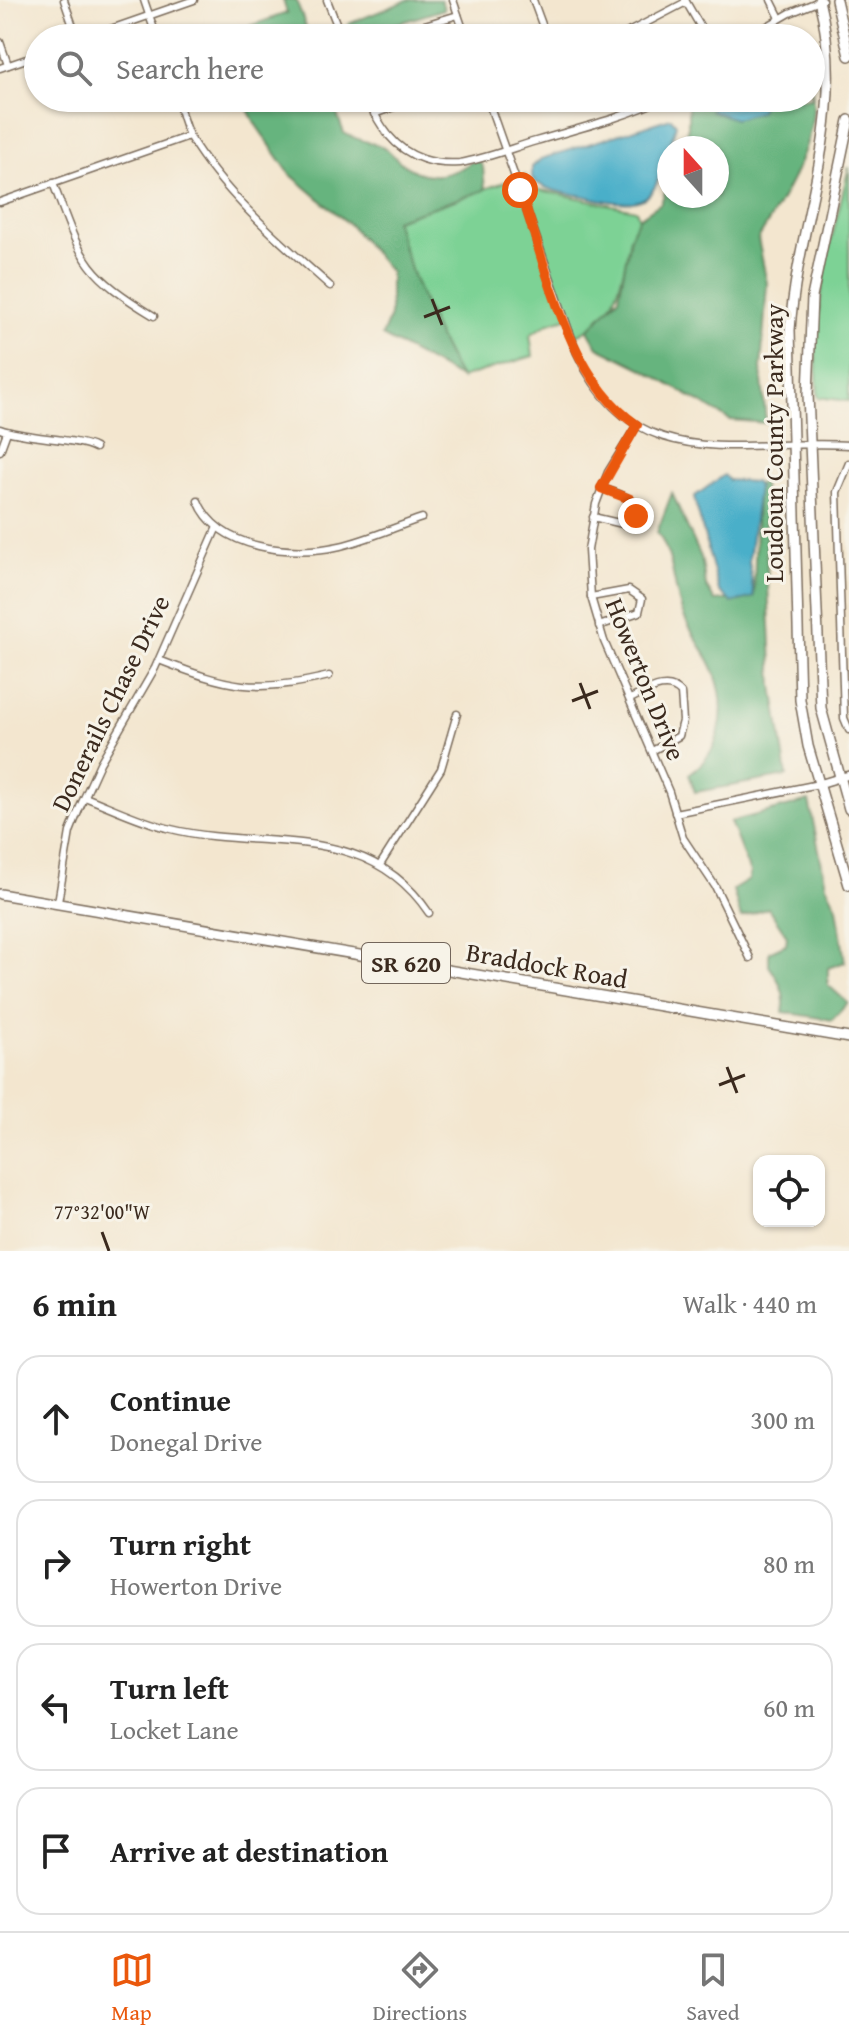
<!DOCTYPE html>
<html lang="en">
<head>
<meta charset="utf-8">
<style>
	:root { --surface:#fff; --page:#f6f6f6; --text:#222; --muted:#767676; --line:#e0e0e0; --accent:#ea580c }
	body { margin:0; font-family:"Gentium Book Plus",serif; background:var(--page); color:var(--text) }
	.controls { position:absolute; right:24px; bottom:24px; display:grid; overflow:hidden; border-radius:16px; box-shadow:0 2px 6px #0004 }
	.controls button { width:72px; height:72px; display:grid; place-items:center; padding:0; border:0; border-bottom:2px solid var(--line); background:var(--surface); color:var(--text); font:40px sans-serif }
	.compass { position:absolute; left:657px; top:136px; width:72px; height:72px; border-radius:50%; background:var(--surface); box-shadow:0 2px 6px #0004; rotate:339deg }
	.stop { position:absolute; width:24px; height:24px; margin:-18px; border:6px solid #ea580c; border-radius:50%; background:#fff }
	.stop.end { background:#ea580c; border-color:#fff; box-shadow:0 2px 8px #0008 }
	.list { margin:0; padding:0; list-style:none }
	h2 { display:flex; justify-content:space-between; align-items:center; height:104px; margin:0; padding:0 32px; font-size:34px }
	h2 small { font-size:26px; font-weight:400; color:var(--muted) }
	.list li { display:grid; grid-template-columns:52px 1fr auto; gap:24px; align-items:center; box-sizing:border-box; height:128px; margin:0 16px 16px; padding:0 16px; border:2px solid var(--line); border-radius:24px }
	.list b { display:block; font-size:30px; white-space:nowrap }
	.list p { margin:0; font-size:26px; white-space:nowrap; color:var(--muted) }
	.list em { font-size:26px; font-style:normal; color:var(--muted) }
	.icon { flex:none; width:44px; height:44px; fill:none; stroke:currentColor; stroke-width:2; stroke-linecap:round; stroke-linejoin:round }
	.map { position:relative; flex:none; width:849px; height:1251px; overflow:hidden }
	.search { position:absolute; background:var(--surface); box-shadow:0 2px 6px #0004; left:24px; right:24px; top:24px; height:88px; display:flex; align-items:center; gap:20px; box-sizing:border-box; padding:0 28px; border-radius:44px; color:var(--muted); font-size:30px }
	.sheet { height:680px; background:var(--surface) }
	nav { display:flex; justify-content:space-around; align-items:center; box-sizing:border-box; height:112px; border-top:2px solid var(--line); background:var(--surface); font-size:22px; color:var(--muted) }
	nav a { display:grid; justify-items:center; gap:4px }
	nav .on { color:var(--accent) }
	.map>svg:first-child { display:block }
	.green { fill:#7dd295; stroke:#5c7e5a; stroke-width:2 }
	.forest { fill:#66b47e; stroke:#506f4e; stroke-width:2 }
	.water { fill:#4aafc9; stroke:#426c74; stroke-width:2 }
	.lines { fill:none; stroke-linecap:round; stroke-linejoin:round }
	.minor-casing { stroke:#7b6c5c; stroke-width:9 }
	.tertiary-casing { stroke:#7b6c5c; stroke-width:10 }
	.primary-casing { stroke:#7b6c5c; stroke-width:12 }
	.minor { stroke:#fff; stroke-width:6 }
	.tertiary { stroke:#fff; stroke-width:7 }
	.primary { stroke:#fff; stroke-width:9 }
	.route { stroke:#ea580c; stroke-width:10 }
	.ticks { fill:none; stroke:#3b2a1e; stroke-width:3 }
	.labels { text-anchor:middle; dominant-baseline:central; stroke-width:6; stroke-linejoin:round; paint-order:stroke }
	.shield { fill:#f7f3e8; stroke:#73665b; stroke-width:2 }
	.shield-label { font-size:24px; font-weight:bold; fill:#3b2a1e }
	.street-label { font-size:26px; fill:#3b2a1e; stroke:#f7f3e8 }
	.ticks-label { font-size:20px; text-anchor:middle; fill:#3b2a1e; stroke:#f7f3e8; stroke-width:6; stroke-linejoin:round; paint-order:stroke }
</style>
</head>
<body>
<div class="map">
<svg width="849" height="1251" viewBox="0 0 849 1251">
	<rect width="100%" height="100%" fill="#f7f3e8"/>
	<filter id="ink" filterUnits="userSpaceOnUse"><feTurbulence type="fractalNoise" baseFrequency=".0125" numOctaves="2"/><feDisplacementMap in="SourceGraphic" scale="16" xChannelSelector="R" yChannelSelector="G"/><feConvolveMatrix kernelMatrix="1 2 1 2 8 2 1 2 1" color-interpolation-filters="sRGB"/></filter>
	<filter id="wash" filterUnits="userSpaceOnUse"><feTurbulence type="fractalNoise" baseFrequency=".006" numOctaves="4" result="noise"/><feDisplacementMap in="SourceGraphic" scale="32" xChannelSelector="R" yChannelSelector="G"/><feGaussianBlur stdDeviation="1.8" result="paint"/><feColorMatrix in="noise" values="0 0 0 0 0 0 0 0 0 0 0 0 0 0 0 0 0 1.4 0 .05"/><feComposite in="paint" operator="in"/></filter>
	<g filter="url(#wash)">
		<rect width="100%" height="100%" fill="#f3e6cf"/>
		<g class="green">
			<path d="M849,167V401L818,397L815,335L827,258Z"/>
			<path d="M525,175L536,189L636,210L639,218C618,263 630,310 577,335L570,317L549,323L530,335L533,356L460,378C431,327 411,276 395,220Z"/>
		</g>
		<g class="forest">
			<path d="M283,0H296L310,38H216L287,13Z"/>
			<path d="M408,0H441L444,9L351,38L348,24Z"/>
			<path d="M811,87C823,135 782,200 758,239L767,283L761,369L766,423L730,420L641,368L598,347L588,330L619,297L630,237L639,218L661,203L669,181V196H717V148H681L688,127V104L694,98H811Z"/>
			<path d="M242,98H331L344,133C357,141 371,141 385,148C390,151 394,157 399,161C425,183 451,178 477,158L483,167L485,190L395,220C411,276 431,327 460,378L382,336L390,316V272L350,225L290,174L256,125Z"/>
			<path d="M763,483L773,686L787,776L695,792L689,774C721,753 729,711 715,674C708,653 691,635 683,614C672,585 675,558 657,532L672,493L701,557L706,586L715,601L754,597L757,484Z"/>
			<path d="M809,801L826,885L837,907L845,962L828,968V985L848,1003L832,1020L783,1012C787,995 780,980 769,966V952L786,944L787,936L768,908L741,918L733,890L749,880L750,873L730,822Z"/>
		</g>
		<g class="water">
			<path d="M713,98H767L759,112L735,119L711,111Z"/>
			<path d="M671,118L676,124L674,132C653,196 658,214 584,196C567,193 545,191 532,179V167L541,159Z"/>
			<path d="M724,475L728,480L754,482L758,487L749,561L754,597L732,603L719,591L694,497Z"/>
		</g>
	</g>
	<g filter="url(#ink)">
		<g class="lines">
			<defs>
				<g id="minor">
					<path d="M64,0L77,38"/>
					<path d="M144,0L157,38"/>
					<path d="M327,0L342,38"/>
					<path d="M453,0L466,38"/>
					<path d="M533,0L547,38"/>
					<path d="M685,0L707,38"/>
					<path d="M771,0L780,18"/>
					<path d="M85,38L194,0"/>
					<path d="M381,38L458,15"/>
					<path d="M617,38L686,2"/>
					<path d="M747,38L790,13L822,0"/>
					<path d="M0,42L8,65"/>
					<path d="M0,68L38,55"/>
					<path d="M177,98C181,111 184,127 191,139C226,196 281,242 330,286"/>
					<path d="M367,98C379,125 393,149 423,159C435,163 447,164 460,163C485,159 512,148 536,141C579,128 624,118 664,98"/>
					<path d="M487,98L577,353C634,479 741,438 849,445"/>
					<path d="M374,114L419,98"/>
					<path d="M53,183C82,260 82,272 154,316"/>
					<path d="M0,202L189,136"/>
					<path d="M637,425L608,472L596,504L588,550L591,597L604,641L669,792L683,838L715,886L750,958"/>
					<path d="M0,429C27,439 77,438 95,448"/>
					<path d="M0,451L7,432"/>
					<path d="M849,463L837,492L844,718L849,730"/>
					<path d="M198,501C218,550 293,557 340,546C367,540 395,527 422,518"/>
					<path d="M593,517L623,524L636,516C638,497 617,493 601,488"/>
					<path d="M591,597L629,590L642,599L639,612L599,626"/>
					<path d="M159,660C228,687 255,694 329,676"/>
					<path d="M630,699C646,692 667,677 681,693L683,721L679,736L652,751"/>
					<path d="M85,797C113,808 142,822 171,829C264,852 366,819 429,913"/>
					<path d="M675,813L819,784"/>
					<path d="M380,865L441,769L457,714"/>
					<path d="M58,902L70,832L80,807L100,763L155,668L217,527"/>
				</g>
				<path id="tertiary" d="M819,784L849,775"/>
				<g id="primary">
					<path d="M819,0C849,117 798,215 790,330L800,700L808,746L849,885"/>
					<path d="M836,0L849,56"/>
					<path d="M849,120L812,297L808,394L821,708L849,809"/>
					<path d="M0,894L849,1038"/>
				</g>
			</defs>
			<use href="#minor" class="minor-casing"/>
			<use href="#tertiary" class="tertiary-casing"/>
			<use href="#primary" class="primary-casing"/>
			<use href="#minor" class="minor"/>
			<use href="#tertiary" class="tertiary"/>
			<use href="#primary" class="primary"/>
		</g>
	</g>
	<g class="lines" filter="url(#ink)">
		<path class="route" d="M520,190C547,267 567,377 637,425L601,488L630,499L636,508V516"/>
	</g>
	<path class="ticks" d="M432,299L442,325M424,317L450,307M580,683L590,709M572,701L598,691M727,1067L737,1093M719,1085L745,1075M102,1232L109,1251"/>
	<g class="labels">
		<rect class="shield" x="362" y="943" width="88" height="40" rx="6"/>
		<g class="shield-label">
			<text x="406" y="963">SR 620</text>
		</g>
		<g class="street-label">
			<text transform="translate(773 443) rotate(-90)">Loudoun County Parkway</text>
			<text transform="translate(646 679) rotate(68)">Howerton Drive</text>
			<text transform="translate(110 703) rotate(-64)">Donerails Chase Drive</text>
			<text transform="translate(547 965) rotate(10)">Braddock Road</text>
		</g>
	</g>
	<g class="ticks-label">
		<text x="102" y="1219">77°32'00"W</text>
	</g>
</svg>
<div class="controls">
<button><svg class="icon" aria-label="locate" viewBox="0 0 24 24"><circle cx="12" cy="12" r="6"/><path d="M12 2v4M12 18v4M2 12h4M18 12h4"/></svg></button>
</div>
<svg class="compass" viewBox="-18 -18 36 36"><path d="M0-13l5 13h-10z" fill="#e53935"/><path d="M0 13l5-13h-10z" fill="#767676"/></svg>
<div class="stop" style="left:520px;top:190px"></div>
<div class="stop end" style="left:636px;top:516px"></div>
<div class="search"><svg class="icon" aria-label="search" viewBox="0 0 24 24"><circle cx="10" cy="10" r="6"/><path d="M15 15l6 6"/></svg>Search here</div>
</div>
<section class="sheet">
<h2>6 min<small>Walk · 440 m</small></h2>
<ul class="list">
<li><svg class="icon" aria-label="ahead" viewBox="0 0 24 24"><path d="M12 20V5M6 11l6-6 6 6"/></svg><div><b>Continue</b><p>Donegal Drive</p></div><em>300 m</em></li>
<li><svg class="icon" aria-label="right" viewBox="0 0 24 24"><path d="M7 20v-9h11M14 6l5 5-5 5"/></svg><div><b>Turn right</b><p>Howerton Drive</p></div><em>80 m</em></li>
<li><svg class="icon" aria-label="left" viewBox="0 0 24 24"><path d="M17 20v-9H6M10 6l-5 5 5 5"/></svg><div><b>Turn left</b><p>Locket Lane</p></div><em>60 m</em></li>
<li><svg class="icon" aria-label="arrive" viewBox="0 0 24 24"><path d="M6 21V4h12l-3 4 3 4H6"/></svg><div><b>Arrive at destination</b></div></li>
</ul>
</section>
<nav>
<a class="on"><svg class="icon" aria-label="map" viewBox="0 0 24 24"><path d="M3 6l6-2 6 2 6-2v14l-6 2-6-2-6 2zM9 4v14M15 6v14"/></svg>Map</a>
<a><svg class="icon" aria-label="directions" viewBox="0 0 24 24"><path d="M12 3l9 9-9 9-9-9zM9 14v-3h6M13 9l2 2-2 2"/></svg>Directions</a>
<a><svg class="icon" aria-label="saved" viewBox="0 0 24 24"><path d="M7 4h10v16l-5-4-5 4z"/></svg>Saved</a>
</nav>
</body>
</html>
